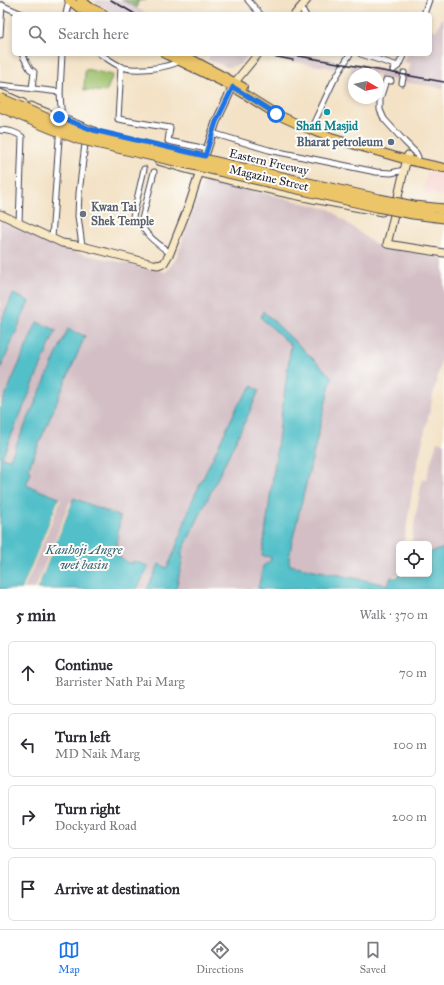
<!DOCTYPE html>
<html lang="en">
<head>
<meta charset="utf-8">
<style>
	:root { --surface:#fff; --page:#f7f7f7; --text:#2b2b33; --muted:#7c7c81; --line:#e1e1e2; --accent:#1a73e8 }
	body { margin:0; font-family:"IM FELL Great Primer",serif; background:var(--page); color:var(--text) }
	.controls { position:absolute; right:12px; bottom:12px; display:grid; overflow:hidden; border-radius:6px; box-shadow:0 2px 6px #0003 }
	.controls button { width:36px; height:36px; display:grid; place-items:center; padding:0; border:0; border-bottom:1px solid var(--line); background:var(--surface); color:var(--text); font:20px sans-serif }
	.compass { position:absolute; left:348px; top:68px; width:36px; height:36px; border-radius:50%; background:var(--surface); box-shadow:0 2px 6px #0003; rotate:99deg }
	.stop { position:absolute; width:12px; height:12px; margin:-9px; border:3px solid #1a73e8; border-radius:50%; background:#fff }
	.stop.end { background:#1a73e8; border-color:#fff; box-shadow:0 1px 4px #0008 }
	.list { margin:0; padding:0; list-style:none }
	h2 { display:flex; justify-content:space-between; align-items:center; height:52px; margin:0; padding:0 16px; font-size:17px }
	h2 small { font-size:13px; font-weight:400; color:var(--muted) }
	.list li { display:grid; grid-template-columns:26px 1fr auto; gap:12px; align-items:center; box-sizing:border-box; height:64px; margin:0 8px 8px; padding:0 8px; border:1px solid var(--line); border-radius:6px }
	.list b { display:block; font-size:15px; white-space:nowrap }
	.list p { margin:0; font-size:13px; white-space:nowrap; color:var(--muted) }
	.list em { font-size:13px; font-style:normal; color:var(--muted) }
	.icon { flex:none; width:22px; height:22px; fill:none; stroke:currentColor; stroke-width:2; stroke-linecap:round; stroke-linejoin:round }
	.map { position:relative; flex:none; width:444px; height:589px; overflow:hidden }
	.search { position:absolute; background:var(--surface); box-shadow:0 2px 6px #0003; left:12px; right:12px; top:12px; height:44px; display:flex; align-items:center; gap:10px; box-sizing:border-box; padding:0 14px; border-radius:6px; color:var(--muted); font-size:15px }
	.sheet { height:340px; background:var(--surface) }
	nav { display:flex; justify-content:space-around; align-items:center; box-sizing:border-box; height:56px; border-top:1px solid var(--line); background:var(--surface); font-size:11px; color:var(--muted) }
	nav a { display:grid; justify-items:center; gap:2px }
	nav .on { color:var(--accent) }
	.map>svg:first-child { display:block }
	.built { fill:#f7d0ce }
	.industrial { fill:#d2bec4 }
	.green { fill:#9dc06a; stroke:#607152 }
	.forest { fill:#7ea65e; stroke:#50644c }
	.water { fill:#52c0c9; stroke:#3a7182 }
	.pier { fill:#f3e2c6 }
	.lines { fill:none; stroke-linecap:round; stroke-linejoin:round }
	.street-casing { stroke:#413f50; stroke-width:7 }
	.secondary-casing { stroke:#413f50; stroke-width:9 }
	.primary-casing { stroke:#413f50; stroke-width:10 }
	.street { stroke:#fff; stroke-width:5 }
	.secondary { stroke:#f8e8c3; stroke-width:7 }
	.primary { stroke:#edc569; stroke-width:8 }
	.rail { stroke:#22223b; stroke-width:1.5 }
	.street-bridge-casing { stroke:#413f50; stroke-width:7; stroke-linecap:butt }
	.highway-bridge-casing { stroke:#413f50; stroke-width:11; stroke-linecap:butt }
	.street-bridge { stroke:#fff; stroke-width:5 }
	.highway-bridge { stroke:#edc569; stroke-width:9 }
	.route { stroke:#1a73e8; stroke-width:5 }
	.culture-dot { fill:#0f9aa8; stroke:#fdfcf7; stroke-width:1.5 }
	.service-dot { fill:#5c6f8a; stroke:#fdfcf7; stroke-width:1.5 }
	.worship-dot { fill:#6b7280; stroke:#fdfcf7; stroke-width:1.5 }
	.labels { text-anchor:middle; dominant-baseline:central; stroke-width:4; stroke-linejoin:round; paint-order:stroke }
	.culture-label { font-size:12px; font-weight:bold; fill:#0d838f; stroke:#fdfcf7 }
	.service-label { font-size:12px; font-weight:bold; fill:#4e5e75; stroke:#fdfcf7; text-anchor:end }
	.street-label { font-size:12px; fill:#22223b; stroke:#fdfcf7 }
	.worship-label { font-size:12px; font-weight:bold; fill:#5b616d; stroke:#fdfcf7; text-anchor:start }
	.water-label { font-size:13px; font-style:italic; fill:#356174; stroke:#fdfcf7 }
</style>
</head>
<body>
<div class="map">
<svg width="444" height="589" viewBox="0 0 444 589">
	<rect width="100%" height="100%" fill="#fdfcf7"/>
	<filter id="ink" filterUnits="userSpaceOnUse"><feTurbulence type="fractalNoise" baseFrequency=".025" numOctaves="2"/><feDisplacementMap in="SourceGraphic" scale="8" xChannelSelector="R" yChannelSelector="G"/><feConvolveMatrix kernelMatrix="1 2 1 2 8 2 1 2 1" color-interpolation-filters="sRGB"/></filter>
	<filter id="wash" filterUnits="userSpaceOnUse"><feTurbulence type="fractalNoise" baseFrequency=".012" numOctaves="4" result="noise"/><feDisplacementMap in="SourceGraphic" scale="16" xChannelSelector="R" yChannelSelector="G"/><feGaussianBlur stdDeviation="0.9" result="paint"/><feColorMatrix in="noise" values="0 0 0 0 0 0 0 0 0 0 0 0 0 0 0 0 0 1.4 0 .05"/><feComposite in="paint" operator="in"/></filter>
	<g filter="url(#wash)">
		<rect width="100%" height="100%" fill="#f3e2c6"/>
		<path class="built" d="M427,171L444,173V196L423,193Z"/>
		<g class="industrial">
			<path d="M93,0H122L148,14H115L107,10Z"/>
			<path d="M444,18V89L431,86L403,82L378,77V74H362L350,71L354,64L408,73L410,64L403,61L407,54H430V28L436,31L441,20Z"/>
			<path d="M210,54H249L248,56L239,65L228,67L208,60Z"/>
			<path d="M268,54H306L340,61L336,69L266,57Z"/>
			<path d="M204,179L329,209L376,245L444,259V357H442L414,479L405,536L403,544H399V574L391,577L388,585L290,565L289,560L270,561L263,567L258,589H176L183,558L167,568L159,565L147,589H22L26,485L31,473L0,457V221L69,251L166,272L176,259Z"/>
			<path d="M437,441L444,443V548L429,553V544H411L422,479H426Z"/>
		</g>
		<path class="green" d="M85,69L113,75L106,92L84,90Z"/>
		<path class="forest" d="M122,0H146L138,1L137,8Z"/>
		<g class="water">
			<path d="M13,294L29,301L0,370V324Z"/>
			<path d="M263,311L332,377L291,546L289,560L290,565L388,585L391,577L396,578L400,574H429V553L444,548V589H258L263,566L270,561L271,557L262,556L291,345L261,318Z"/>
			<path d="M37,322L56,330L2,458L10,459L68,329L85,336L29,467L31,473L26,485L59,498L22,589H0V408Z"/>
			<path d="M252,386L259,390L250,411L181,554L183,558L176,589H147L159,564L167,568L175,550L192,501L238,405Z"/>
			<path d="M74,498L120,517L116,554L130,564L133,561L149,566L137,589H37Z"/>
		</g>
		<g class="pier">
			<path d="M59,498L61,499L24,589H22Z"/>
			<path d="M70,502L72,503L37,589H35Z"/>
		</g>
	</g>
	<g filter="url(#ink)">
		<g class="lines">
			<defs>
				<g id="street">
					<path d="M248,0L260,14"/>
					<path d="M1,5L22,14"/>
					<path d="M300,9L305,14"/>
					<path d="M66,14L69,0"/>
					<path d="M424,14L429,0"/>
					<path d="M0,35L2,5"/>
					<path d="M22,54L30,69L34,72L32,89"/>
					<path d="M100,54C107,58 114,64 122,67C135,72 167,68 180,61"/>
					<path d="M361,54L398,66"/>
					<path d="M121,67L118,119L170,128L168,141L207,149"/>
					<path d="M393,70L398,66L404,54"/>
					<path d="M391,81L386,80L380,99V110L384,119L404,141L416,153L418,157L417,163"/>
					<path d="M402,83L404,73"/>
					<path d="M0,85L60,92"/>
					<path d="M61,109L60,92L62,54"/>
					<path d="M313,125L333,82L350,54"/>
					<path d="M0,130C8,131 15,131 22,137L19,223"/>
					<path d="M212,133L269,150L376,172L391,173L404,170"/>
					<path d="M154,172L141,223C144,235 161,246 170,253"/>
					<path d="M141,223L132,221L144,169"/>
					<path d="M52,238L59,139"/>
					<path d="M82,246L78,216L79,193L85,144"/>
				</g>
				<g id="secondary">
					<path d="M295,14L307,0"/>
					<path d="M0,93L23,103"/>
					<path d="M30,106L94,131"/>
					<path d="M408,155C400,184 395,214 387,244L444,253"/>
					<path d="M158,161C231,183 306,199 382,212"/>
					<path d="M0,214L62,243L82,246L153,264L158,265L164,263L170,253L189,205L216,122L235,82L258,54"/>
				</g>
				<g id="primary">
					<path d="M69,0L78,7L90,14"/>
					<path d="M81,0L91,8L104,14"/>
					<path d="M165,54L233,87L276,114L311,130L331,138L407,160L444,168"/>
					<path d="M182,54L243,87"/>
				</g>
			</defs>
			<use href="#street" class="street-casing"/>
			<use href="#secondary" class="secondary-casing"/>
			<use href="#primary" class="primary-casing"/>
			<use href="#street" class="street"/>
			<use href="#secondary" class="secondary"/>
			<use href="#primary" class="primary"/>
			<g class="rail">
				<path d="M111,0L135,14"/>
				<path d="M262,54L293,60"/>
				<path d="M288,54L444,82"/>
			</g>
			<defs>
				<path id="street-bridge" d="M59,139L61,109"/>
				<g id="highway-bridge">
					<path d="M0,98L53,121L81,131L379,199L414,206L444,209"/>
					<path d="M0,107L50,128L78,139L377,207L413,214L444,218"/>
				</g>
			</defs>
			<use href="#street-bridge" class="street-bridge-casing"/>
			<use href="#highway-bridge" class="highway-bridge-casing"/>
			<use href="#street-bridge" class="street-bridge"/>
			<use href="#highway-bridge" class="highway-bridge"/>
		</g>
	</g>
	<g class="lines" filter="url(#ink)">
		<path class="route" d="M59,117L93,130L205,156L216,122L233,87L276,114"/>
	</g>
	<circle class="culture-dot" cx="327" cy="112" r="4"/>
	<circle class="service-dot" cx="391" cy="142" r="4"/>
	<circle class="worship-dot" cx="83" cy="214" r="4"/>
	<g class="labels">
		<g class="culture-label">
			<text x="327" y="126">Shafi Masjid</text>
		</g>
		<g class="service-label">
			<text x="383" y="142">Bharat petroleum</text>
		</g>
		<g class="street-label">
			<text transform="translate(269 162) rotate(13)">Eastern Freeway</text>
			<text transform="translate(269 178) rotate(13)">Magazine Street</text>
		</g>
		<g class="worship-label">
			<text x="91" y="207">Kwan Tai<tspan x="91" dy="14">Shek Temple</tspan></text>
		</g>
		<g class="water-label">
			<text x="84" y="550">Kanhoji Angre<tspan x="84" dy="15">wet basin</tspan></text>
		</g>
	</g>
</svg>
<div class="controls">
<button><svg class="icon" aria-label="locate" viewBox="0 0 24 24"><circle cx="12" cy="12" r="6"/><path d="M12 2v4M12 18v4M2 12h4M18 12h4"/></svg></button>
</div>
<svg class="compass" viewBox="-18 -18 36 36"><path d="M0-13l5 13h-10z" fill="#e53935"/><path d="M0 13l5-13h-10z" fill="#7c7c81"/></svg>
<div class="stop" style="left:276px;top:114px"></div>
<div class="stop end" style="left:59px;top:117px"></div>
<div class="search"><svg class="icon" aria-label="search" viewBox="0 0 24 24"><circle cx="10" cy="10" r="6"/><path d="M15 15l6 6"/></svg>Search here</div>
</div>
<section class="sheet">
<h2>5 min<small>Walk · 370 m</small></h2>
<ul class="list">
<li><svg class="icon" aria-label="ahead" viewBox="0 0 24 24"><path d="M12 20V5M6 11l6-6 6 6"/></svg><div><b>Continue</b><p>Barrister Nath Pai Marg</p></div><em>70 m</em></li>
<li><svg class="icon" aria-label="left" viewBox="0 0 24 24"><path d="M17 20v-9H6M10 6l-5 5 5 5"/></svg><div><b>Turn left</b><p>MD Naik Marg</p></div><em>100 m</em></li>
<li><svg class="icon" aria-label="right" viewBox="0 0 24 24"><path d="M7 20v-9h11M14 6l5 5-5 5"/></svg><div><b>Turn right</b><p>Dockyard Road</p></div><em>200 m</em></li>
<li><svg class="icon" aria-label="arrive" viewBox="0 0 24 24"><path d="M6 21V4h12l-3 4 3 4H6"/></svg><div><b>Arrive at destination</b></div></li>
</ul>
</section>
<nav>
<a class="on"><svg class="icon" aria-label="map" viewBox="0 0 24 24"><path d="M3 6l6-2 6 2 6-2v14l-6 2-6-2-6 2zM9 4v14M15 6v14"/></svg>Map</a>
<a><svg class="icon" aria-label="directions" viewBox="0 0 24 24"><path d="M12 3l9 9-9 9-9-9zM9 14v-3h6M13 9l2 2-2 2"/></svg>Directions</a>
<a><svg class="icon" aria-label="saved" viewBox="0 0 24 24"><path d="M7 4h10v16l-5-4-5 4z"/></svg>Saved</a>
</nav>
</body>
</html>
